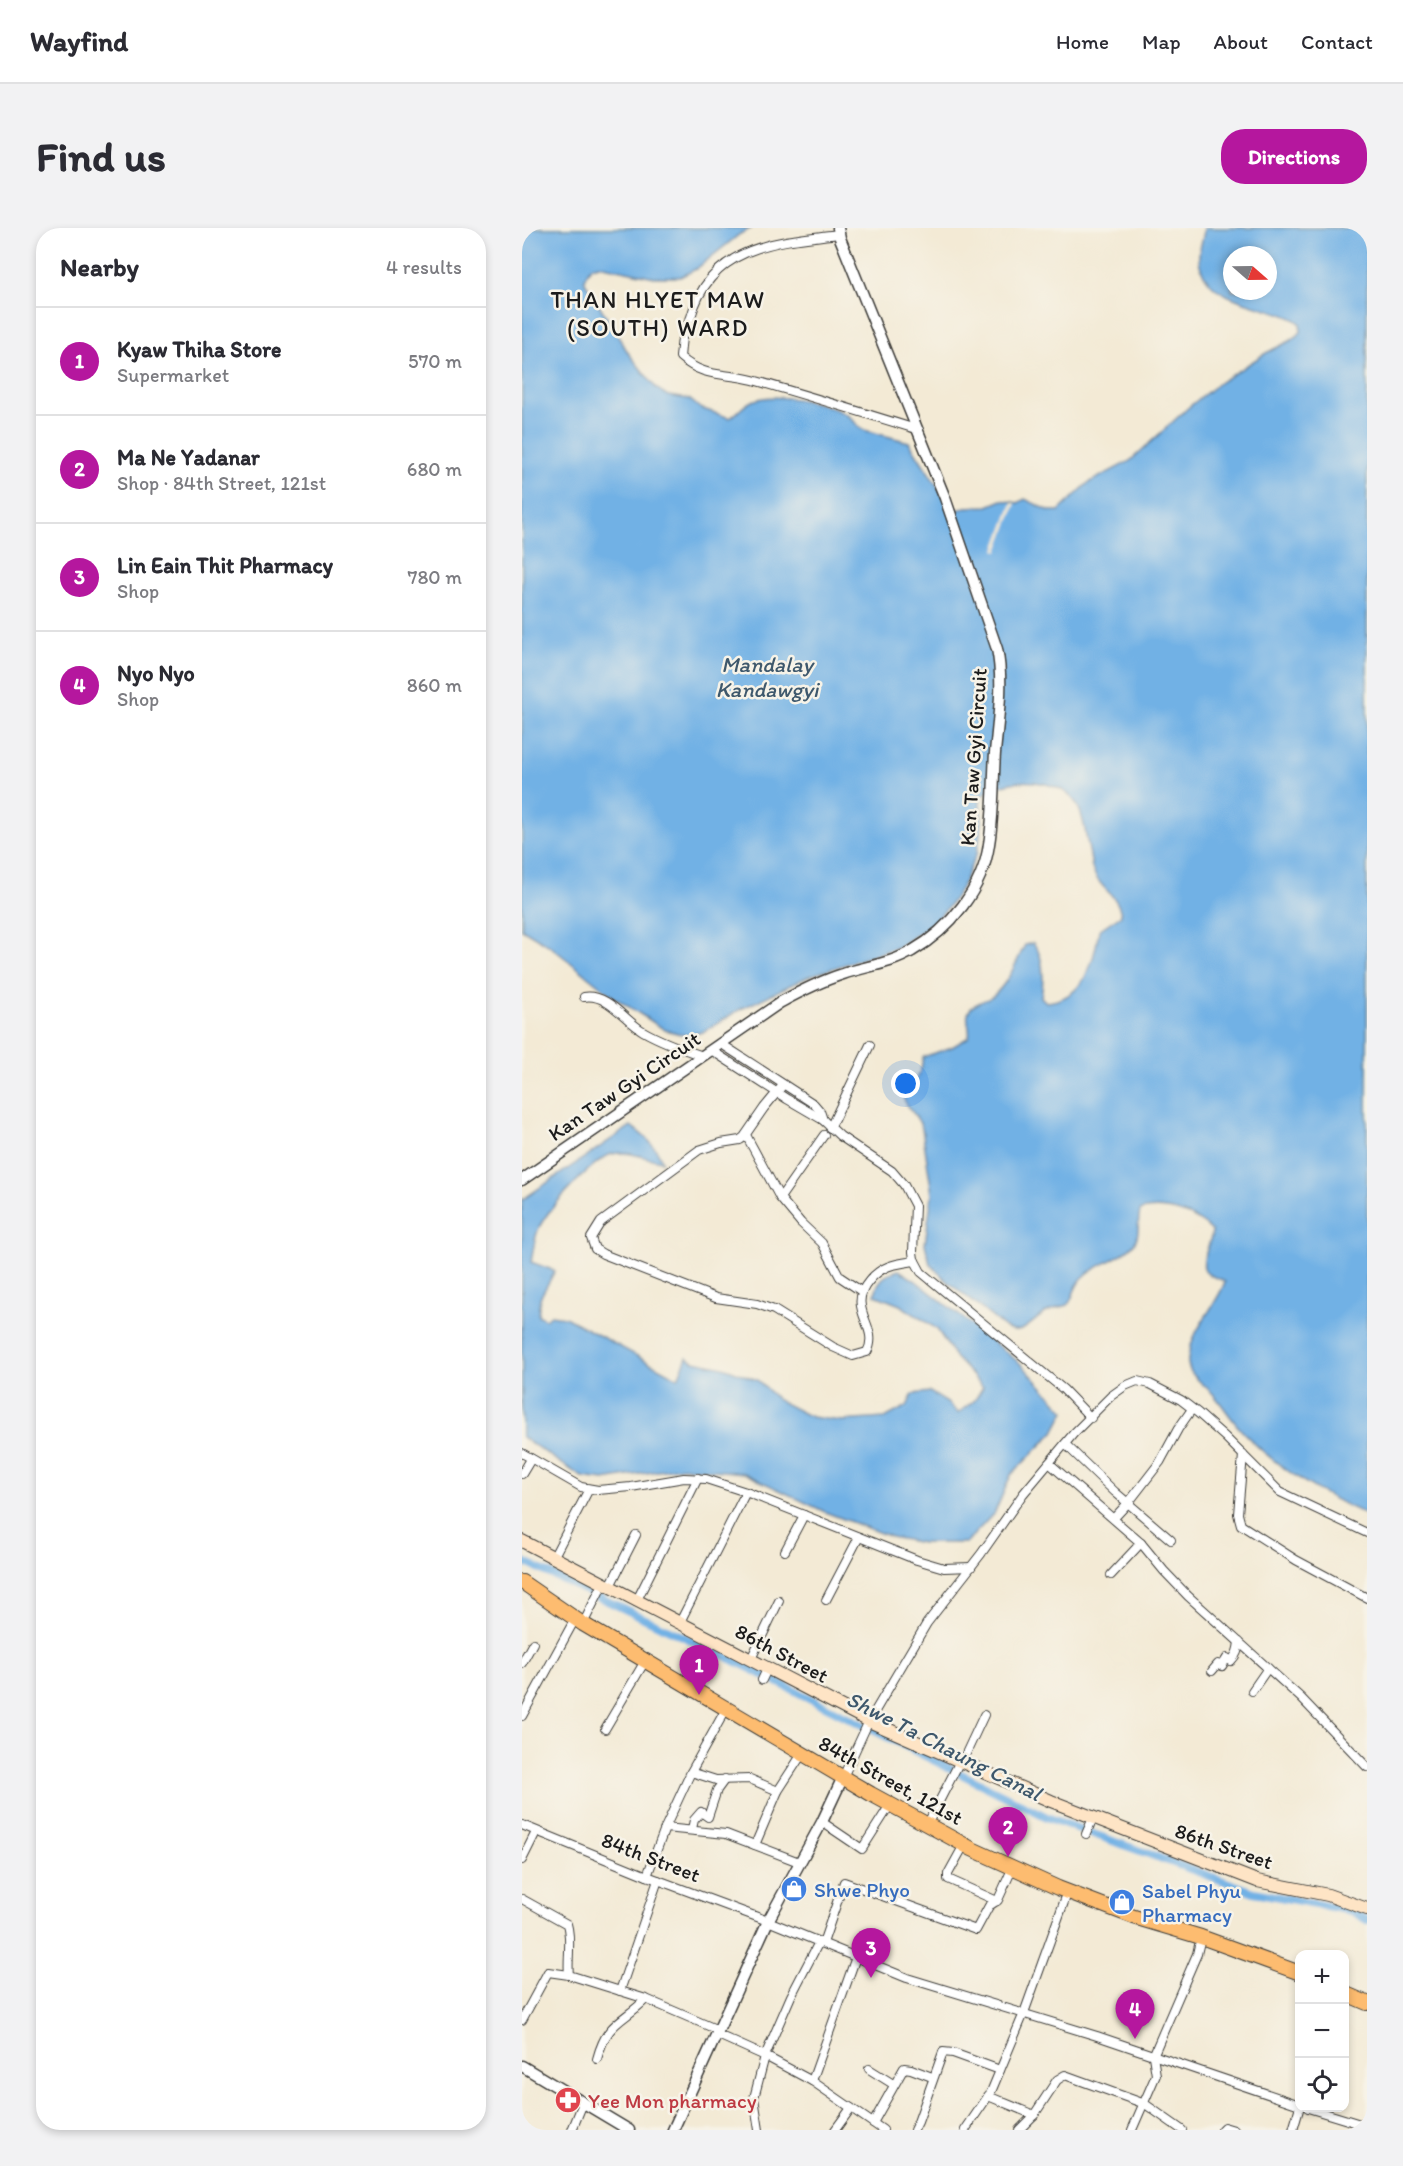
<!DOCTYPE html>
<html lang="en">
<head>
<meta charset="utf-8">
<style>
	:root { --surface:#fff; --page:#f2f2f3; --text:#2b2b33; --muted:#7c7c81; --line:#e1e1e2; --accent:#b5179e }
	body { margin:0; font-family:Itim,sans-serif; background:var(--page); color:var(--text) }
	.controls { position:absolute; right:18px; bottom:18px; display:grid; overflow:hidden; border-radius:12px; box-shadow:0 3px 9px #0003 }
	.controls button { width:54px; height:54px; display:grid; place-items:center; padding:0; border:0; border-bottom:2px solid var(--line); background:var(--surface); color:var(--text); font:30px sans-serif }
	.compass { position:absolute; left:701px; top:18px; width:54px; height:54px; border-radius:50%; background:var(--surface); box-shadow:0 3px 9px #0003; rotate:110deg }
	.you { position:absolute; left:384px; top:856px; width:21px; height:21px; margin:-15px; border:4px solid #fff; border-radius:50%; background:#1a73e8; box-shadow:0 0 0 9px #1a73e833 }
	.badge { display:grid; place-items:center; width:39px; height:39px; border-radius:50%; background:var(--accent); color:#fff; font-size:20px; font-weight:700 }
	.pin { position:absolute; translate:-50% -50px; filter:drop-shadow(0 2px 3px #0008) }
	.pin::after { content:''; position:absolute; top:32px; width:21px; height:18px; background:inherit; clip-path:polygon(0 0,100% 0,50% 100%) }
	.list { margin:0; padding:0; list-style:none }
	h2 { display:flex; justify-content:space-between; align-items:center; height:78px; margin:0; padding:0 24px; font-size:26px }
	h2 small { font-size:20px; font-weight:400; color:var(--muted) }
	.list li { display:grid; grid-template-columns:39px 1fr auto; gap:18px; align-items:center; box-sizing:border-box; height:108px; padding:0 24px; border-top:2px solid var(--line) }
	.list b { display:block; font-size:22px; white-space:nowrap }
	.list p { margin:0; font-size:20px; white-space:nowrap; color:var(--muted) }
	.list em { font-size:20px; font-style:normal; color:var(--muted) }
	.icon { flex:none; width:33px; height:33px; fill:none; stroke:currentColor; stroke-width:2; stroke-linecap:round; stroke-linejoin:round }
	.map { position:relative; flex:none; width:845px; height:1902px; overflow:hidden; border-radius:24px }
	header { display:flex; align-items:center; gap:36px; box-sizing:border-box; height:84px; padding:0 30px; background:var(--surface); border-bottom:2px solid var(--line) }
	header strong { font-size:28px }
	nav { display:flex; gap:33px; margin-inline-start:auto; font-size:21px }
	.intro { display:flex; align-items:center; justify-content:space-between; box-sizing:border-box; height:144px; padding:0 36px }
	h1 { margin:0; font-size:42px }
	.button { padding:15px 27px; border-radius:24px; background:var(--accent); color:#fff; font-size:21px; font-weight:700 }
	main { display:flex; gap:36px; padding:0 36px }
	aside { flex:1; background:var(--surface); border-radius:24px; box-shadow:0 3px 9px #0003 }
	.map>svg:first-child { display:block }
	.water { fill:#71b1e5; stroke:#466680; stroke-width:1.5; fill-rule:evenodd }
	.pier { fill:#f3ead5 }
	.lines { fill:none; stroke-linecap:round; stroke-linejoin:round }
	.canal { stroke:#71b1e5; stroke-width:8 }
	.minor-casing { stroke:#3c3b38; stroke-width:10 }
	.tertiary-casing { stroke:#3c3b38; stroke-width:13 }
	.secondary-casing { stroke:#3c3b38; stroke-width:14 }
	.primary-casing { stroke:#3c3b38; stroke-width:16 }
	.minor { stroke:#fff; stroke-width:8 }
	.tertiary { stroke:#fff; stroke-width:10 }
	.secondary { stroke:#fee4c5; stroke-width:12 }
	.primary { stroke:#fdbc6f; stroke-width:14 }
	.labels { text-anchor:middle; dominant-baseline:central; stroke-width:5; stroke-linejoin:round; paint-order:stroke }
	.street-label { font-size:21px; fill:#1c1c1c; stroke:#f7f3e8 }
	.shop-label { font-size:21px; fill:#366cbe; stroke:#f7f3e8; text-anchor:start }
	.health-label { font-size:21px; fill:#be3a42; stroke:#f7f3e8; text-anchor:start }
	.water-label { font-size:22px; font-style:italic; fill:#3e586c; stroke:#f7f3e8 }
	.quarter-label { font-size:24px; letter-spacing:1.5px; fill:#1c1c1c; stroke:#f7f3e8 }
</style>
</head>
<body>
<header>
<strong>Wayfind</strong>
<nav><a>Home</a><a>Map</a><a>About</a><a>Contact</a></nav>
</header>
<div class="intro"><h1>Find us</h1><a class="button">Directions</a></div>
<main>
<aside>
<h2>Nearby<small>4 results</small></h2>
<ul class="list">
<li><span class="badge">1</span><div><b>Kyaw Thiha Store</b><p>Supermarket</p></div><em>570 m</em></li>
<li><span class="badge">2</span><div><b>Ma Ne Yadanar</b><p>Shop · 84th Street, 121st</p></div><em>680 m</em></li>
<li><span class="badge">3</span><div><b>Lin Eain Thit Pharmacy</b><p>Shop</p></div><em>780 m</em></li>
<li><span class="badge">4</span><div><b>Nyo Nyo</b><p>Shop</p></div><em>860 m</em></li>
</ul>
</aside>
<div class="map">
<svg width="845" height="1902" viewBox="0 0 845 1902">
	<rect width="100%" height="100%" fill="#f7f3e8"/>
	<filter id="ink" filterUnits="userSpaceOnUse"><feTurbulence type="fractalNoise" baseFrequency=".0167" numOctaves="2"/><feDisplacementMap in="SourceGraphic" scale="12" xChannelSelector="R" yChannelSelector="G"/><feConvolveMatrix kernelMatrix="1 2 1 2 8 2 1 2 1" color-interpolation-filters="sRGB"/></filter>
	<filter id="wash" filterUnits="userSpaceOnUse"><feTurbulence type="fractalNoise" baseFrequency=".008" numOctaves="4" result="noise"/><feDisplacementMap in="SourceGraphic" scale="24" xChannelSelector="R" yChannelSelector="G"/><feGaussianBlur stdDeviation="1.35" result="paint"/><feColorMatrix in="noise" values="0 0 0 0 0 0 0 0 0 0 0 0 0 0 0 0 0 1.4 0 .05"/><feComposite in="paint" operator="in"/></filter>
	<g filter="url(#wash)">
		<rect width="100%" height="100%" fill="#f3ead5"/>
		<g class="water">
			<path d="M0,0H230L218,6L174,41L158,49H132L77,37L69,39L63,49V54L107,126L134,160L146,168L167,171L178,180L208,190C216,185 221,177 230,173C252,163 305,175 325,187C332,191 335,199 342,202L387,214L432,284L443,279L466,278L480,272L496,275L503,271L528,283H537L566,255L608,233L668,178L698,154L744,125L768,113L779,104L778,95L772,91C741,75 683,75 677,32C676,20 682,12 682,0H845V1287C800,1267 754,1240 720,1203C710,1192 702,1179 692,1167C683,1156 664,1147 666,1131C668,1103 694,1079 703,1054C698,1050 690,1049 685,1045C675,1038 690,1014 690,1003C674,986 642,976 619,982C614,991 619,1003 613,1014C605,1027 578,1036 566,1045C551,1057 554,1064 546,1077C538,1079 530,1081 523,1085C511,1092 500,1109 485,1101L425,1053L408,1036L403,1016L410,966L400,900C395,885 378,875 380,859L394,852L399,842L401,829L430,819L447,809C449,801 444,793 446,786C449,774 464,774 472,767C487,754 494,734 503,717L511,715C523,729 522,751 519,769L524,774C563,771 572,734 577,702L599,687C596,666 579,662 572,645C569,640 569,632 568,627C559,586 562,560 512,554C493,552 475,557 459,568L458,576L460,593L455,625L439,660L427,678L409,697L376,719L287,748L217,782L181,804L163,807L143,802L93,770L28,718L0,701ZM710,27H746V63H710Z"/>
			<path d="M109,898C123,909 134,917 140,933C123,931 107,922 90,926C72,931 23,984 16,1002C12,1012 11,1025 9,1034L33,1043L18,1070L16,1087L23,1091L29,1087L43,1089L156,1150L165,1129L172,1133L201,1139L235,1152L256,1172L289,1189L319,1193L363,1190L385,1178L391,1166L408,1164L427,1176L436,1185L453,1172L461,1159L433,1129L415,1101L378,1077L353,1067C355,1053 363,1046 377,1042L394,1053L499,1136L543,1183L532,1204L489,1247L473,1284L444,1315H400L369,1309L303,1284L222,1245L160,1239L82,1252L60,1249L0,1209V972Z"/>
		</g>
		<path class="pier" d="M490,275H494L476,323L473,322Z"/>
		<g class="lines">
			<path class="canal" d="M0,1333L211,1432L527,1590L732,1664L830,1683L845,1692"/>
		</g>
	</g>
	<g filter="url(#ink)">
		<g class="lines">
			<defs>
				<g id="minor">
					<path d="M317,6C254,13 188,18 169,89C167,95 163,100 161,106C159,113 159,121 158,129C183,151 202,144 231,152C287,168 342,185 397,202"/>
					<path d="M62,769C86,765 102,792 121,803C140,814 160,821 181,828"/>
					<path d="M198,815L292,876L298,883L301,892"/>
					<path d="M189,822L265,871L301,892L318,908L370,943L382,957L393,978L391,1024L392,1031L399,1044L541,1161L569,1190"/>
					<path d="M261,857L242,880L222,909L218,912L199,915L177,922L79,994L69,1010L73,1021L81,1026L194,1070L235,1076L252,1082L311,1119L331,1128L345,1124C359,1099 323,1081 347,1053C360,1037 373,1036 393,1033"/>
					<path d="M308,900L348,817"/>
					<path d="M224,907L258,970L279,995L300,1015L318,1049L339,1063"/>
					<path d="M258,970L302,907"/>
					<path d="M543,1216L593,1264L649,1312"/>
					<path d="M0,1225L59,1259L76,1262L109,1259L162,1250L184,1251L224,1264L395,1332L422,1340L449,1339"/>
					<path d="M721,1227L716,1286L719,1297L774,1332L845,1370"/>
					<path d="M527,1235L619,1315L642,1343L666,1368L779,1470L845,1539"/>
					<path d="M0,1246L9,1231"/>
					<path d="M592,1290L607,1274L638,1234L656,1201L670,1181"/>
					<path d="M263,1323L282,1287"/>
					<path d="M31,1330L67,1261"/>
					<path d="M589,1347L619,1315"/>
					<path d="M87,1360L114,1307"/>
					<path d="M304,1372L337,1309"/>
					<path d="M114,1374L176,1250"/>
					<path d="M158,1394L224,1264"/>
					<path d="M61,1396L81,1356"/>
					<path d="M229,1431L257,1373"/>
					<path d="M0,1435L11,1415"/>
					<path d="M690,1443L696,1436L700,1438L705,1430L709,1433C715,1427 716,1422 717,1414"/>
					<path d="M240,1452L246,1439"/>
					<path d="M730,1463L746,1440"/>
					<path d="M0,1488L53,1391"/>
					<path d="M83,1501L123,1433"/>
					<path d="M440,1534L462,1487"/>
					<path d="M169,1544L204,1481"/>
					<path d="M321,1549L346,1495L405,1395L459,1326L501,1266L552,1205L589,1168L603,1158L615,1153L628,1156L659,1172L676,1185L703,1209L758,1264L845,1305"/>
					<path d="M300,1594L340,1621L368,1577"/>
					<path d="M0,1597L125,1648L246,1693L385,1750L575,1808L778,1877"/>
					<path d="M405,1597L438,1533"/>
					<path d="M143,1600L204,1606L277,1634"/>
					<path d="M170,1601L172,1592L179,1584L186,1589L195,1562L203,1551"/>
					<path d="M564,1606L571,1590"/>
					<path d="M233,1617L256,1563L280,1526"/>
					<path d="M442,1617L426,1646V1651L475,1673"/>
					<path d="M0,1632L14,1604"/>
					<path d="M125,1648L143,1600L169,1544L194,1552L228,1551L256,1563"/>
					<path d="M0,1671L45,1696C50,1712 45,1730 47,1747L124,1771L196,1802"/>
					<path d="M301,1715L322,1654L454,1702L467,1678L476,1672L491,1639"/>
					<path d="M334,1729L290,1853L361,1902"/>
					<path d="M98,1763L136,1652"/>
					<path d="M0,1792L26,1744L47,1747"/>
					<path d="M194,1806L243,1828L232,1870L237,1902"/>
					<path d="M75,1831C85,1793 100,1795 124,1771"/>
					<path d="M347,1841L371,1856"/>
					<path d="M290,1853L243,1828L269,1768L297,1714"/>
					<path d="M466,1868L512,1887L497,1902"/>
					<path d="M786,1880L845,1898"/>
					<path d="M512,1887L535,1852L543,1847L623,1876L660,1902"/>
					<path d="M351,1895L382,1840L389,1841L410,1849"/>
					<path d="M50,1902L61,1875"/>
					<path d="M313,1902L329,1880"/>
					<path d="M392,1902L396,1894L421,1824L431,1825L478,1842"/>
					<path d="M443,1902L469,1864L502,1785L546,1663"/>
					<path d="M610,1902L634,1847L631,1828L675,1726L679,1709"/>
					<path d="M699,1902L702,1899L712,1902"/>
					<path d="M771,1902L778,1878"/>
				</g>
				<g id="tertiary">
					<path d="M0,952L259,774C279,763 299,753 321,746C344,738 369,736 390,723C428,701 461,661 467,616C472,586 471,555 473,525C476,491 482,455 475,421L423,270L318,10L316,0"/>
					<path d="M0,1838L107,1902"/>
					<path d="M151,1902L246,1693L300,1594L321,1549"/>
				</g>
				<path id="secondary" d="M0,1313L347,1493L529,1573L735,1653L806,1667L845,1681"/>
				<g id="primary">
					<path d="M0,1354L61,1396L349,1566L450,1621L536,1660L612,1689L679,1709L778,1745"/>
					<path d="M822,1765L845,1775"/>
				</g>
			</defs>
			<use href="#minor" class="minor-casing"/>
			<use href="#tertiary" class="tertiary-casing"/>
			<use href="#secondary" class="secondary-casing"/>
			<use href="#primary" class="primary-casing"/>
			<use href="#minor" class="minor"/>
			<use href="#tertiary" class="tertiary"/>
			<use href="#secondary" class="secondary"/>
			<use href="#primary" class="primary"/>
		</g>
	</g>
	<defs>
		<symbol id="shop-disc" viewBox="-11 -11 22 22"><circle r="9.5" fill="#3f7fe0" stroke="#f7f3e8"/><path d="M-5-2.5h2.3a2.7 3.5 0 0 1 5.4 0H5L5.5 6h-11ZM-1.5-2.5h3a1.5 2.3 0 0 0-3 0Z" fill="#fff"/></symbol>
		<symbol id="pharmacy-disc" viewBox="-11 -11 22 22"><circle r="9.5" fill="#e0444e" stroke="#f7f3e8"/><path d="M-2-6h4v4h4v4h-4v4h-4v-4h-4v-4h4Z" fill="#fff"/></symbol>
	</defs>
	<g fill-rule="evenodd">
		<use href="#shop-disc" x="257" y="1646" width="30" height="30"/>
		<use href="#shop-disc" x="585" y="1659" width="30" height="30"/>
		<use href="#pharmacy-disc" x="31" y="1857" width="30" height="30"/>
	</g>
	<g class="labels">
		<g class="street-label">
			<text transform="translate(451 529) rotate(-86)">Kan Taw Gyi Circuit</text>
			<text transform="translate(102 858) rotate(-34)">Kan Taw Gyi Circuit</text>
			<text transform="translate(260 1425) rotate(28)">86th Street</text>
			<text transform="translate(369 1552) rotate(29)">84th Street, 121st</text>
			<text transform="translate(702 1618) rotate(19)">86th Street</text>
			<text transform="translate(129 1629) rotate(21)">84th Street</text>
		</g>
		<g class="shop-label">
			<text x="292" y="1661">Shwe Phyo</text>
			<text x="620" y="1662">Sabel Phyu<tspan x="620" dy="24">Pharmacy</tspan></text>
		</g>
		<g class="health-label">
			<text x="66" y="1872">Yee Mon pharmacy</text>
		</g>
		<g class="water-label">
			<text x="245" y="436">Mandalay<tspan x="245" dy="25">Kandawgyi</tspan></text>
			<text transform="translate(422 1518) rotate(27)">Shwe Ta Chaung Canal</text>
		</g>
		<g class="quarter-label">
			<text x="136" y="71">THAN HLYET MAW<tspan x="136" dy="28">(SOUTH) WARD</tspan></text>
		</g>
	</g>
</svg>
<div class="controls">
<button>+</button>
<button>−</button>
<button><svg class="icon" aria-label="locate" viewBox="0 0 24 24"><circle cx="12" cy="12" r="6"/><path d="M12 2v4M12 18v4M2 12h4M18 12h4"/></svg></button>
</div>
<svg class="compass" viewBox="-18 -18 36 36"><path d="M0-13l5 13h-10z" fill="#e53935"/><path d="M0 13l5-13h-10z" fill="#7c7c81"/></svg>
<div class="you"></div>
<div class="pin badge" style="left:177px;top:1467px">1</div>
<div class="pin badge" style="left:486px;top:1629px">2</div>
<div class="pin badge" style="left:349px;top:1750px">3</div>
<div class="pin badge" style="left:613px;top:1811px">4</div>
</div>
</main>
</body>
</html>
